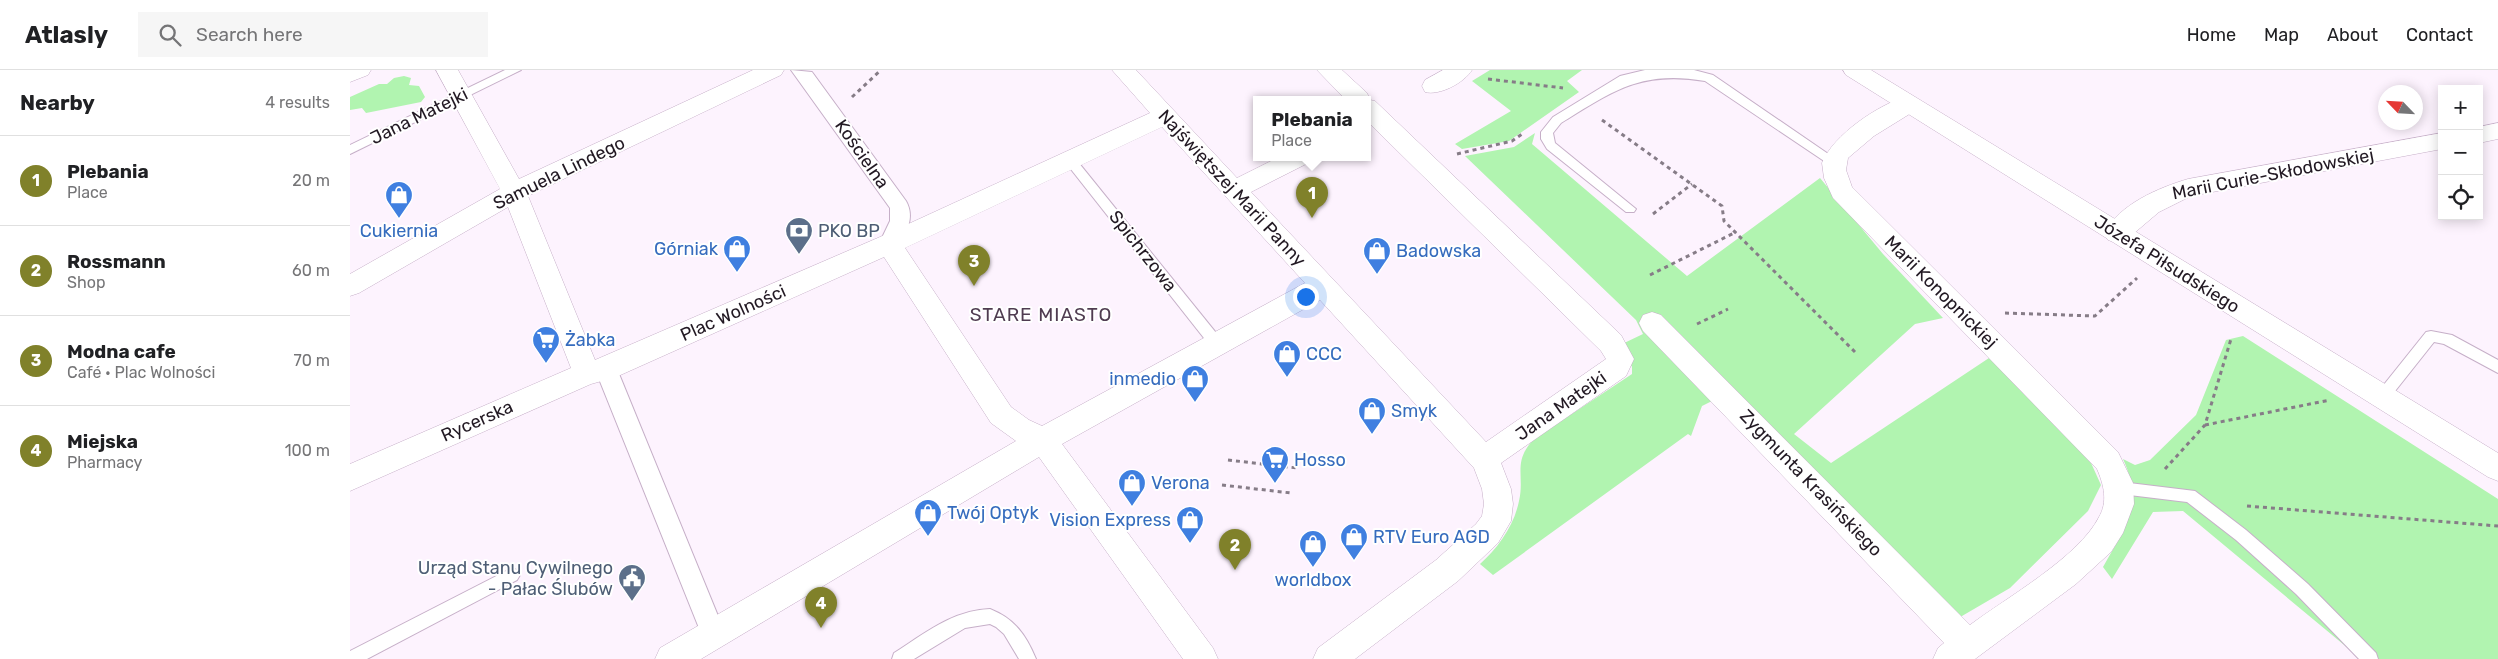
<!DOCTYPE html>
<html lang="en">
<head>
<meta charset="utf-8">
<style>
	:root { --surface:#fff; --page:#f6f6f6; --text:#202124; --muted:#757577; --line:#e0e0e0; --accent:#80812a }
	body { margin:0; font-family:Rubik,sans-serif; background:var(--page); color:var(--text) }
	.controls { position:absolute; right:15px; top:15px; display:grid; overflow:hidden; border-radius:0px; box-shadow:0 2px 12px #0003 }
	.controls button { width:45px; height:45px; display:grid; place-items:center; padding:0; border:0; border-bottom:1px solid var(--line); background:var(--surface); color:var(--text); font:25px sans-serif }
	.compass { position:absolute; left:2028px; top:15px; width:45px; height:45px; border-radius:50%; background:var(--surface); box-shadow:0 2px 12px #0003; rotate:295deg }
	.you { position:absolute; left:955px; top:226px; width:18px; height:18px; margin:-12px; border:4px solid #fff; border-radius:50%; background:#1a73e8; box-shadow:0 0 0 8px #1a73e833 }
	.badge { display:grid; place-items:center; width:32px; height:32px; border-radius:50%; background:var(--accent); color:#fff; font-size:16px; font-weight:700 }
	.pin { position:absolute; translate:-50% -41px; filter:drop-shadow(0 1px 2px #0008) }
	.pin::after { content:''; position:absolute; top:26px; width:18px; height:15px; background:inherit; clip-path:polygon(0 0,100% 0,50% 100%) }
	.popup { position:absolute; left:903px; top:26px; width:118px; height:65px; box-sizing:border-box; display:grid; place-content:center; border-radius:0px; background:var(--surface); filter:drop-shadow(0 1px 4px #0005); font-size:16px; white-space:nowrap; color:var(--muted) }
	.popup b { font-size:19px; color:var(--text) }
	.popup::after { content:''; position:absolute; left:50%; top:100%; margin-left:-10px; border:10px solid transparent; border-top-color:var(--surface) }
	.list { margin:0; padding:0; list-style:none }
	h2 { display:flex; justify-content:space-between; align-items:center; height:65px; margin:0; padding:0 20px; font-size:21px }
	h2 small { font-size:16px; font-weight:400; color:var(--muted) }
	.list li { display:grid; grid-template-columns:32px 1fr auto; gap:15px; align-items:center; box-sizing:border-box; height:90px; padding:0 20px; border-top:1px solid var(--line) }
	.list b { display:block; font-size:19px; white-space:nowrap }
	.list p { margin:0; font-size:16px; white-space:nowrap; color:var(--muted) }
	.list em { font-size:16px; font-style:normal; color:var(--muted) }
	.icon { flex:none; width:28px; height:28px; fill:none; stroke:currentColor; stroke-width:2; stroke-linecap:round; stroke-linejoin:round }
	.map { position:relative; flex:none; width:2148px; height:589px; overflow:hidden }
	header { display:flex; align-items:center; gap:30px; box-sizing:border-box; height:70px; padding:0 25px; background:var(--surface); border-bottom:1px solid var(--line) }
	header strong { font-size:24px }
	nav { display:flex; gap:28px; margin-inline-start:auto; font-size:18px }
	.search { width:350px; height:45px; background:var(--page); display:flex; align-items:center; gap:12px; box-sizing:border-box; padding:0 18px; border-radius:0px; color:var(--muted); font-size:19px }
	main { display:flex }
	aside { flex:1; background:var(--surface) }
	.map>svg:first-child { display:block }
	.green { fill:#b1f4b0 }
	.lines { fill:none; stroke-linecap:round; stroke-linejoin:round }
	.service-casing { stroke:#c6afc8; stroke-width:2 }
	.pedestrian-casing { stroke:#c6afc8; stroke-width:2 }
	.minor-casing { stroke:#c6afc8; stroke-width:1 }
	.tertiary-casing { stroke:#c6afc8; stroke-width:1 }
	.path { stroke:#867c87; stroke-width:3; stroke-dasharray:4 4; stroke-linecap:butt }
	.service { fill:#fff; fill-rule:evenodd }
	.pedestrian { fill:#fff; fill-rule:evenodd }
	.minor { fill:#fff; fill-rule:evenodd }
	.tertiary { fill:#fff; fill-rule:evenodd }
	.labels { text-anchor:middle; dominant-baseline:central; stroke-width:4; stroke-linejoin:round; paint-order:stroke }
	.street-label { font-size:18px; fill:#221923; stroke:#fff }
	.shop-label { font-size:18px; fill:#366cbe; stroke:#fff; text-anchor:start }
	.service-label { font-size:18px; fill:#4e5e75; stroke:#fff; text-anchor:start }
	.neighbourhood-label { font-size:19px; letter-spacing:1px; fill:#503c51; stroke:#fff }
</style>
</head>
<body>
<header>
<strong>Atlasly</strong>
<div class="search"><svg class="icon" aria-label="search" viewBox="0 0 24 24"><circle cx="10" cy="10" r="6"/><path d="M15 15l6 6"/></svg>Search here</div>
<nav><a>Home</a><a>Map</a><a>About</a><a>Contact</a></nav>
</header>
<main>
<aside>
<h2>Nearby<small>4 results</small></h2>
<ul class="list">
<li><span class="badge">1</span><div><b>Plebania</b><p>Place</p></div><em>20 m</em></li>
<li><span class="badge">2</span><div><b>Rossmann</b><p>Shop</p></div><em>60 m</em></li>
<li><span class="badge">3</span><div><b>Modna cafe</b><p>Café · Plac Wolności</p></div><em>70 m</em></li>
<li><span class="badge">4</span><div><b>Miejska</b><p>Pharmacy</p></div><em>100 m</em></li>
</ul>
</aside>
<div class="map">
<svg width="2148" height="589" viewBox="0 0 2148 589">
	<rect width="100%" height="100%" fill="#fdf3fe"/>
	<g class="green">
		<path d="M1140,0H1232L1217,11L1229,22L1159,71L1112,79L1105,74L1161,41L1122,11Z"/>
		<path d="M54,6L61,8L59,15L69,16L75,27L71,32L16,43L12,38L0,40V27L29,14H37L44,8Z"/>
		<path d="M1185,63L1182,74L1337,206L1470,108L1533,184L1593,248L1565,254L1444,364L1481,393L1639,288L1737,384L1751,415L1738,441L1660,518L1588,560L1364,330L1352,336L1341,366L1338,364L1143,505L1130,494C1148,478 1164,456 1169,431C1175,405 1162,392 1184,369L1282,304V297L1270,275L1293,264L1286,250L1115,86L1164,77Z"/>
		<path d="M1893,266L2148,429V589H2011L1833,441L1803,442L1762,509L1753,497C1776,456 1794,435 1773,389L1785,395L1800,390L1846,345L1876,270Z"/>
	</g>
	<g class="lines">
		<defs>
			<g id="service">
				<path d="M155,0H171L0,84V75Z"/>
				<path d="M1295,0H1344L1363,5L1490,92L1488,95H1480L1355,11C1291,0 1263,21 1211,53L1203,63L1205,73L1286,139L1284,142H1276L1197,79L1191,69V62L1203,47L1270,6Z"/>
				<path d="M720,86L724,87L871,269L873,273L871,277H861L716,93L714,90L716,87Z"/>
				<path d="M2081,261L2102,265L2148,290V303L2094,274L2084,272L2038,330H2028L2026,326L2028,322L2076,262Z"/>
				<path d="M1771,412L1845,421L1896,460L1958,514L2026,583L2028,589H2009L1946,524L1886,470L1837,432L1771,424L1766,423L1764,418L1766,413Z"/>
				<path d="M162,498L167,500L170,505L167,510L17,589H0V581Z"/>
				<path d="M640,539C665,549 676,565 686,589H669L654,564L646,557L640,554L615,558L564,589H542L544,583C574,564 603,540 640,539Z"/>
			</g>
			<g id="pedestrian">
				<path d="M441,0L462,2L556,131C566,149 555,164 546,179L539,181L532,179L529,174L540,151V138Z"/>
				<path d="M256,290L264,293L267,299L375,563L372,571L363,575L354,571L351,563L245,299L248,293Z"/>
			</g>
			<g id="minor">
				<path d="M0,0H21L18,5L0,12Z"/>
				<path d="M86,0H108L169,109L403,0H434L431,5L178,126L245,290L530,167L800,43L762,0H786L887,108L929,87H961L958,93L901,122L1136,372L1256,289L1251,281L1017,51V29H995L967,0H992L1017,23L1020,30L1025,31L1271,265L1284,289L1276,306L1151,393L1161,419L1163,434L1161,451L1148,473L1108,511L1005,589H963L968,578L1086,490L1126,454L1132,446L1134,434L1132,419L1124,398L970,230L712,374L863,578L868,589H833L689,387L351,589H305L310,578L666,371L641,353L534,187L266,307L241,314L0,421V394L221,298L158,137L9,223L0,226V204L150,119ZM812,57L955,213L692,356L679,350L661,337L555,178Z"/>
				<path d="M1093,0H1122C1114,13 1089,26 1075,22L1072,16L1075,10Z"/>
				<path d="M1558,26L1566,28L1570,34L1566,40L1524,66L1498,88L1496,100L1502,117L1768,382L1783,413L1784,434L1773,463L1761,482L1726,514L1625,589H1583L1588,578L1594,573L1293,261L1289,253L1293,245L1302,242L1311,245L1620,555C1656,528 1729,487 1749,447C1758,432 1754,415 1747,399L1483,128L1474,108L1472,93C1483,65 1529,34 1558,26Z"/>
				<path d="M2148,53V69L2129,73V57Z"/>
				<path d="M2092,63V79L1841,126L1809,142L1776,170L1767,173L1758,170L1754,163C1770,134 1808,118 1838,109Z"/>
			</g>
			<path id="tertiary" d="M1493,0H1521L2148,383V411L2138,407L1496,5Z"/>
		</defs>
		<use href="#service" class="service-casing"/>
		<use href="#pedestrian" class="pedestrian-casing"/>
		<use href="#minor" class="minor-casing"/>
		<use href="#tertiary" class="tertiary-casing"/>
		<g class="path">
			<path d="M1138,9L1213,18"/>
			<path d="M502,27L531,0"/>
			<path d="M1252,50L1372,136L1374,151L1505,282"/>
			<path d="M1107,84L1162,71L1172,64"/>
			<path d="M1303,144L1342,114"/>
			<path d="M1300,205L1386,162"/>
			<path d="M1655,243L1745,246L1787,208"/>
			<path d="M1347,254L1378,239"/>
			<path d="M1855,355L1980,330"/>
			<path d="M878,390L947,398"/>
			<path d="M1815,399L1855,355L1881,269"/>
			<path d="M872,415L941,423"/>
			<path d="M1897,436L2148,456"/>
		</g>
		<use href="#service" class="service"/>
		<use href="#pedestrian" class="pedestrian"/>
		<use href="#minor" class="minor"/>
		<use href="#tertiary" class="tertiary"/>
	</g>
	<defs>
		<symbol id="shop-pin" viewBox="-11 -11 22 30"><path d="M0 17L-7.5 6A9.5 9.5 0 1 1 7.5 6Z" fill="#3f7fe0" stroke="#fff"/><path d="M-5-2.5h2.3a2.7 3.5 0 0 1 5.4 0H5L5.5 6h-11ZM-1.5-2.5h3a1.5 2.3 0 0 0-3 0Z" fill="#fff"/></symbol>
		<symbol id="bank-pin" viewBox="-11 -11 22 30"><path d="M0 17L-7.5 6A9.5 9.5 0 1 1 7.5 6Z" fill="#5c6f8a" stroke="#fff"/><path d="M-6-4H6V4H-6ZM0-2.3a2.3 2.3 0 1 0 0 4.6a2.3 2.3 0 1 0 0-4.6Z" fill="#fff"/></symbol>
		<symbol id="supermarket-pin" viewBox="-11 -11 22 30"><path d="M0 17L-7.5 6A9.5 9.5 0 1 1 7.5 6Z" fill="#3f7fe0" stroke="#fff"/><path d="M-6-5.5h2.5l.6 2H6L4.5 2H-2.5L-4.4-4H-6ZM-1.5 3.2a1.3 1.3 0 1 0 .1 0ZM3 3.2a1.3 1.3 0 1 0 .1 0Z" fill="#fff"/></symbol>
		<symbol id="civic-pin" viewBox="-11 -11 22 30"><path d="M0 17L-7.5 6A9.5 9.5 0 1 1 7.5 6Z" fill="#5c6f8a" stroke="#fff"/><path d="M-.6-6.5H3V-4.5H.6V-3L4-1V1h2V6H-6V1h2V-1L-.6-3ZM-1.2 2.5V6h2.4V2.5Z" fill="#fff"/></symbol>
	</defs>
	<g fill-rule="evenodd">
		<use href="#shop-pin" x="33" y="109" width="32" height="43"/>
		<use href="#bank-pin" x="433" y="145" width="32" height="43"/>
		<use href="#shop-pin" x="371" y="163" width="32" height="43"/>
		<use href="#shop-pin" x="1011" y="165" width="32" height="43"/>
		<use href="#supermarket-pin" x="180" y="254" width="32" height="43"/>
		<use href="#shop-pin" x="921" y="268" width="32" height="43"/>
		<use href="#shop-pin" x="829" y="293" width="32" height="43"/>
		<use href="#shop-pin" x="1006" y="325" width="32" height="43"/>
		<use href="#supermarket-pin" x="909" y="374" width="32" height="43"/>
		<use href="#shop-pin" x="766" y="397" width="32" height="43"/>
		<use href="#shop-pin" x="562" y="427" width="32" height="43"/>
		<use href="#shop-pin" x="824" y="434" width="32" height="43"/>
		<use href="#shop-pin" x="988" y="451" width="32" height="43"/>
		<use href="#shop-pin" x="947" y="458" width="32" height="43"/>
		<use href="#civic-pin" x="266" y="492" width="32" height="43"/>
	</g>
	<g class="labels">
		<g class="street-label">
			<text transform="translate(69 46) rotate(-26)">Jana Matejki</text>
			<text transform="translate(512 84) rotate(55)">Kościelna</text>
			<text transform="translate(209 103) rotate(-26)">Samuela Lindego</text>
			<text transform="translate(1923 104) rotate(-11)">Marii Curie-Skłodowskiej</text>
			<text transform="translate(882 118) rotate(47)">Najświętszej Marii Panny</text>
			<text transform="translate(793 181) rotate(52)">Spichrzowa</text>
			<text transform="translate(1817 194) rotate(32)">Józefa Piłsudskiego</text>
			<text transform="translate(1591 222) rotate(45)">Marii Konopnickiej</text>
			<text transform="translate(383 243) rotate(-24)">Plac Wolności</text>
			<text transform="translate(1211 336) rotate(-35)">Jana Matejki</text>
			<text transform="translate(127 351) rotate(-24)">Rycerska</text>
			<text transform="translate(1461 413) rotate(46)">Zygmunta Krasińskiego</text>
		</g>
		<g class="shop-label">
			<text x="49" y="161" text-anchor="middle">Cukiernia</text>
			<text x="368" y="179" text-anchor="end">Górniak</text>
			<text x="1046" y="181">Badowska</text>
			<text x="215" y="270">Żabka</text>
			<text x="956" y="284">CCC</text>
			<text x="826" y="309" text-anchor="end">inmedio</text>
			<text x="1041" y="341">Smyk</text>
			<text x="944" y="390">Hosso</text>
			<text x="801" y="413">Verona</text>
			<text x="597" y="443">Twój Optyk</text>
			<text x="821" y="450" text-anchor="end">Vision Express</text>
			<text x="1023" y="467">RTV Euro AGD</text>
			<text x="963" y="510" text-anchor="middle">worldbox</text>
		</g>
		<g class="service-label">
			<text x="468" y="161">PKO BP</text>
			<text x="263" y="498" text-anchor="end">Urząd Stanu Cywilnego<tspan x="263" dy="21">- Pałac Ślubów</tspan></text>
		</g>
		<g class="neighbourhood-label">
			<text x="691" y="244">STARE MIASTO</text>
		</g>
	</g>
</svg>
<div class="controls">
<button>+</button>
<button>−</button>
<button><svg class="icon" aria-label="locate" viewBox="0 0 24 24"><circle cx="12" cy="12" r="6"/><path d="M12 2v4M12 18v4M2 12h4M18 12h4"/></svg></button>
</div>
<svg class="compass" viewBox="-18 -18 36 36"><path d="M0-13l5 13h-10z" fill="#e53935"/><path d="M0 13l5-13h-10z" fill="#757577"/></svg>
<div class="you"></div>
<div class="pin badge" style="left:962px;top:148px">1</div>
<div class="popup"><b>Plebania</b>Place</div>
<div class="pin badge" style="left:885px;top:500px">2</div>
<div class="pin badge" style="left:624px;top:216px">3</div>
<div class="pin badge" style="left:471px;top:558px">4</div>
</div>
</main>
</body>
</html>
